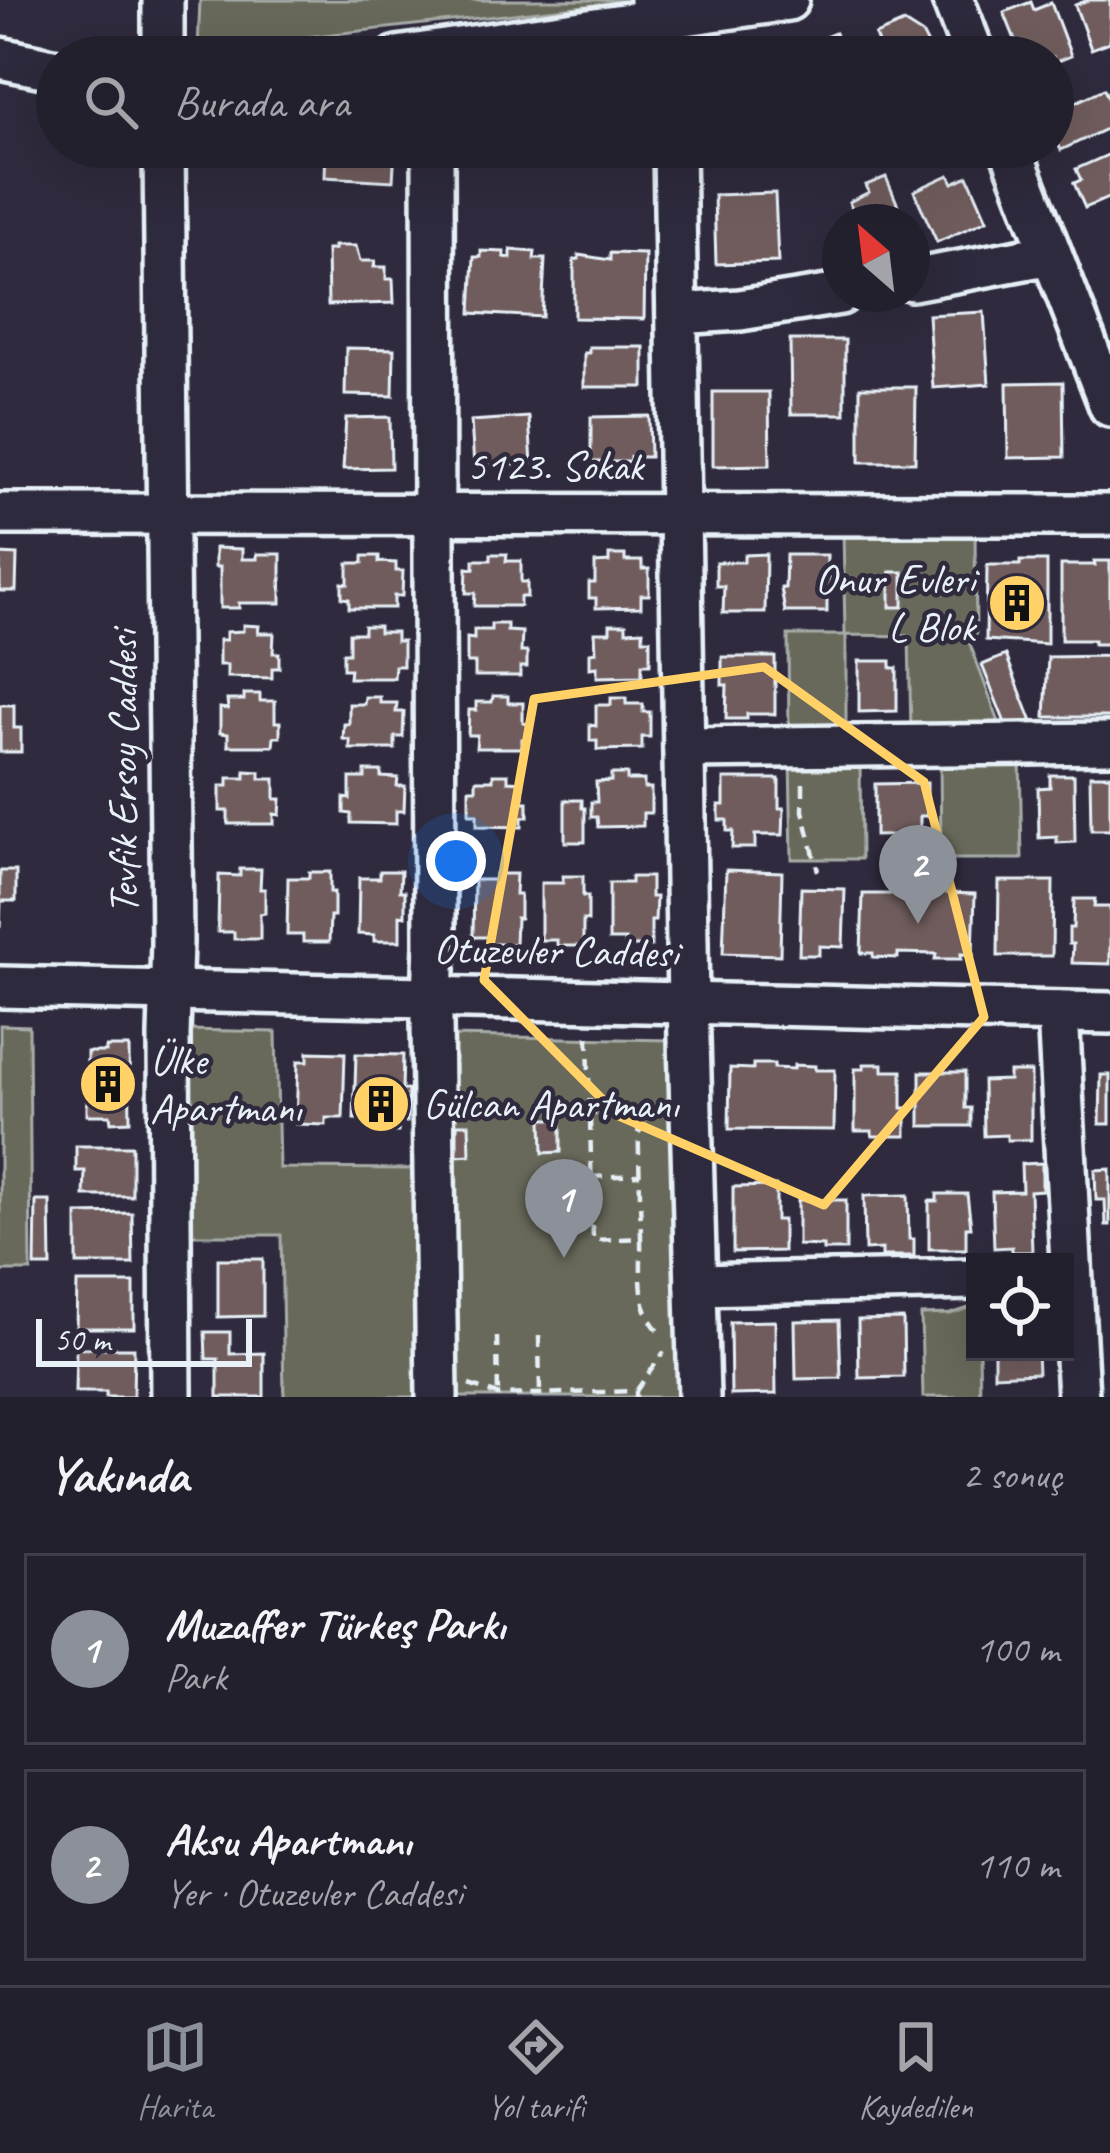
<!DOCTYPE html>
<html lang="tr">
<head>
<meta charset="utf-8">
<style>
	:root { --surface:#23202e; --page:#2f2d3a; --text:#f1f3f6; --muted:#a3a3aa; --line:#403e4a; --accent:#8c9099 }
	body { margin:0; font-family:Caveat,sans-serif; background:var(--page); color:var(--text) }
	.controls { position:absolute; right:36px; bottom:36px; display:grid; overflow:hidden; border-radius:0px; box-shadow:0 12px 48px #0002 }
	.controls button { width:108px; height:108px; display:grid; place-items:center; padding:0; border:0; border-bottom:3px solid var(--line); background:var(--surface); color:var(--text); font:60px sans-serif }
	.compass { position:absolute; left:822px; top:204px; width:108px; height:108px; border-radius:50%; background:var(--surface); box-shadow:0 12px 48px #0002; rotate:332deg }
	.scale { position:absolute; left:36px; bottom:30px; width:216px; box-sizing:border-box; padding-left:12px; border:6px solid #e8f1f8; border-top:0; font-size:33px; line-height:42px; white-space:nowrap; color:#e8f1f8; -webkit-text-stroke:9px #2f2a3d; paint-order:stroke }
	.you { position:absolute; left:456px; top:861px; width:42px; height:42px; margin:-30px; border:9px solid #fff; border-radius:50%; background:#1a73e8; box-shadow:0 0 0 18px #1a73e833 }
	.badge { display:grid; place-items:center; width:78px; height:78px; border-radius:50%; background:var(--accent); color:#fff; font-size:39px; font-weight:700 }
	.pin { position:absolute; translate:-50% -99px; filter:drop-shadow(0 3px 6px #0008) }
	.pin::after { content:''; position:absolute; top:63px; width:42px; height:36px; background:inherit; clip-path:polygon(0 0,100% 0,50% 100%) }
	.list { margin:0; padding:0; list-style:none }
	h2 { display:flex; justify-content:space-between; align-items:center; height:156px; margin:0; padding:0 48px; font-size:51px }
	h2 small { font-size:39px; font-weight:400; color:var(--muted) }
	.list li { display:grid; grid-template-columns:78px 1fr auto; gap:36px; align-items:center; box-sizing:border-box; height:192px; margin:0 24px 24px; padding:0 24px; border:3px solid var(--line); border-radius:0px }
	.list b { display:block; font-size:45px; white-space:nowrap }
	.list p { margin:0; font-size:39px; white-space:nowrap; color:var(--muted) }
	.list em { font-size:39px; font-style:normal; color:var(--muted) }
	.icon { flex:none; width:66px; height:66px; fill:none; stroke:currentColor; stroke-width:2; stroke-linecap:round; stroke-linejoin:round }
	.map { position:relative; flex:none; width:1110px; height:1397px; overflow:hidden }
	.search { position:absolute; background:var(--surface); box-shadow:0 12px 48px #0002; left:36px; right:36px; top:36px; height:132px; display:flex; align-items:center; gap:30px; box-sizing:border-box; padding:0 42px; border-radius:66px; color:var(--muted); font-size:45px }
	.sheet { height:588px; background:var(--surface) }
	nav { display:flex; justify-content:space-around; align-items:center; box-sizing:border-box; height:168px; border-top:3px solid var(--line); background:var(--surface); font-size:33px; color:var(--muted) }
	nav a { display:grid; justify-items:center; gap:6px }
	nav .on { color:var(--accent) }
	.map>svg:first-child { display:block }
	.green { fill:#68695a; stroke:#a8ada9; stroke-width:3 }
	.building { fill:#705c5d; stroke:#e8f1f8; stroke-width:3 }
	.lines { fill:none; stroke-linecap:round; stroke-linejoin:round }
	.minor-casing { stroke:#e8f1f8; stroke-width:48 }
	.path { stroke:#e8f1f8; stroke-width:4.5; stroke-dasharray:12 9; stroke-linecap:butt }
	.minor { stroke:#2f2a3d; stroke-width:39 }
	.marked { fill:none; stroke:#ffd166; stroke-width:9; stroke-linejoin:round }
	.labels { text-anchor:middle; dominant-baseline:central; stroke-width:9; stroke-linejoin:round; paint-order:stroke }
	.street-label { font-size:42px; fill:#e8f1f8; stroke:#2f2a3d }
	.poi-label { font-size:42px; fill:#e8f1f8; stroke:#2f2a3d; text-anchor:start }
</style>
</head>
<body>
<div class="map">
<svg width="1110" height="1397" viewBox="0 0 1110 1397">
	<rect width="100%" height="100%" fill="#2f2a3d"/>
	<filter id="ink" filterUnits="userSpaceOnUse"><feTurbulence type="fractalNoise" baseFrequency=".00833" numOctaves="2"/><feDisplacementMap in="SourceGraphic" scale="24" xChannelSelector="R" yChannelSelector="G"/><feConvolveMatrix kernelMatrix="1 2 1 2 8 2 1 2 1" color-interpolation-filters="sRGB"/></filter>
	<g filter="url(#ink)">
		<g class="green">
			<path d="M200,0H629L630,1L198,49Z"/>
			<path d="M843,529H975L976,635L967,636L1003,733L911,734L909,636L846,635V734H789L788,635H845Z"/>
			<path d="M1020,756L1022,859H941L940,757Z"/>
			<path d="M860,758L861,859H792L790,759Z"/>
			<path d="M0,1025L29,1026L31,1271H0Z"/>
			<path d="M187,1030L276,1032L279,1168L417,1169L420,1397H284L281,1235H188Z"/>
			<path d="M447,1036L671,1040L681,1397H453Z"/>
			<path d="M975,1306V1352H979L980,1397H923L921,1315L950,1314Z"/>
		</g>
		<g class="building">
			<path d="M1088,0H1110V42L1091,49L1075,5Z"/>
			<path d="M1031,2L1034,10L1051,3L1071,56L1053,63V57H1022L1004,12Z"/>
			<path d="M904,23L923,35L934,57H883L875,35Z"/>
			<path d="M835,33L845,57H796L793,50Z"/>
			<path d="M717,54L776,55V57H717Z"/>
			<path d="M1104,89L1110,102V127L1061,150L1053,134V128L1059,126L1053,113Z"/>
			<path d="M326,147H395L393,181L325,177Z"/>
			<path d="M475,147H545V157L475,158Z"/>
			<path d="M919,147H949L924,158Z"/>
			<path d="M1110,154V197L1085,208L1074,183L1081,180L1076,169Z"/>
			<path d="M949,175L953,183L968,176L987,220L937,242L914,191Z"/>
			<path d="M886,177L905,222H858L849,202L869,192L866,185Z"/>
			<path d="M775,193L778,262L716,264L714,195Z"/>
			<path d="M334,246H356L360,261H375L374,267H386V279H393L394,303L328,305L327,250H334Z"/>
			<path d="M511,250L535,252L534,259H545L542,317L471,313L474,257H481V251L504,252V257L511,258Z"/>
			<path d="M610,253L645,254L644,319L574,318V260L579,259V255L610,260Z"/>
			<path d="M984,312L989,384L933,388L928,315Z"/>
			<path d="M790,340H845V414H791Z"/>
			<path d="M589,347H644V387H584V353H589Z"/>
			<path d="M346,348L394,349L393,396L345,395Z"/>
			<path d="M1063,382L1064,457L1008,458L1007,383Z"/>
			<path d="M860,387H916L915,462H860Z"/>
			<path d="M713,392H769L770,465L713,466Z"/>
			<path d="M649,416L650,457H630V462H591V417Z"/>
			<path d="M390,417L391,468L343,469L346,418Z"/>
			<path d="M529,417L532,464L474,466L471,421Z"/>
			<path d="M215,548L242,549V559H257V554H281V603H239V608H220V567H215Z"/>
			<path d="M0,554L17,555L16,591H0Z"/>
			<path d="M491,554H507L506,561H521V582H527V597H520V606H474L475,593H466L467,568L474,569V560H491Z"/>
			<path d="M766,554L765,613H723L724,586H716V562H744V555Z"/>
			<path d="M609,555H625V561H642V569H649V595H641V607L596,608V598H589V583H595V563L609,562Z"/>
			<path d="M786,555H827V573L831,572V593H827V612H785L781,588H785Z"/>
			<path d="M363,556H379V562L396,563V571H403L402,596H394V608H349V599L342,598V583L348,584V563H363Z"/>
			<path d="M1020,561H1047V644L986,640L987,565H1020Z"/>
			<path d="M1094,561H1110V644H1094V640H1061V565H1095Z"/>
			<rect x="890" y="572" width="13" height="35"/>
			<path d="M491,624H507V631L522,632L521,652H527V667H520V676H475V663H467V638L474,639V630H491Z"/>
			<path d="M610,624H626V631L643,630V639H650V664H642V676L597,677V667L590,668V653L596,652L595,632H610Z"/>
			<path d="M243,625L259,626L258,633H274L273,653H279V668H272V678L227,677V665H219V640H226V632L243,631Z"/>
			<path d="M364,626H379V632H396V641H403V666H395L394,678H349L350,669H343V653H349V633H364Z"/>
			<path d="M1006,655L1034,727L1007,728L982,665Z"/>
			<path d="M1110,656V717H1045L1048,657Z"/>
			<path d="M722,657H775V714H747V719H726L727,685H722Z"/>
			<path d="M859,661H891V668H897V711L859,712Z"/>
			<path d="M244,694H260V701H275V722H280V737H274L273,746H228V734L220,733V708L228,709L227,700H244Z"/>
			<path d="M493,696H508V703H523V723L528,724V739H522V748H476L477,735H468L469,710H476V702H492Z"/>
			<path d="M365,697H380V703H397L396,712H404L403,737H395V749H350V740L343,739L344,724H349V704H364Z"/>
			<path d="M611,698H626V704H643V712H650V737H642V749L597,750V741H590V725L596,726V705H611Z"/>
			<path d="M0,705H14V728H21V752H0Z"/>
			<path d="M245,771L260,772V779H275V799H281L280,815L274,814V824H228V811H220V786H228V778H245Z"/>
			<path d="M365,771H381V777L398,778L397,786H405L404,811H396V824L351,823V814L344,813V798L350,799V778H365Z"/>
			<path d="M493,774H508V781L523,782V802H528V817H522V827L477,826V814H469V789H476V780H493Z"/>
			<path d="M611,774H627V780H644V788H651V813H643V826L598,827L597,817H591V802H597L596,782L611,781Z"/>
			<path d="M1050,775H1074L1075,842L1057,843V837L1039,838L1038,788L1050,787Z"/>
			<path d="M1090,775H1110V830H1091Z"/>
			<path d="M724,779H779V808H784L783,835H755V848H732L733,831H727V820H719V805H724Z"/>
			<path d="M927,783V816H920V835L875,836V784Z"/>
			<path d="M565,800H582V808H585V842H565Z"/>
			<path d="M240,869H261L260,889H265V913L260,914V939H234V932H218L219,875L240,876Z"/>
			<path d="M726,870L782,872L780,955L723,953Z"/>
			<path d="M0,871H16V901H1L0,928Z"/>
			<path d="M380,871H401L400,891H405V916L400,915V941H374V935L358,934L359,878H380Z"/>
			<path d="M309,872H330V892H334V916H330L329,942H303V935H287L288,878H309Z"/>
			<path d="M495,874H516L515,894H520V918H516L515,944H489V937H473L474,880H495Z"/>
			<path d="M563,876H583V896H588V921L583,920V946H557V940H541V883H563Z"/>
			<path d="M631,877H651V897H656L655,921H651V946H625V940H609V883H631Z"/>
			<path d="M999,881H1053L1052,956H998Z"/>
			<path d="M890,887L947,889V893L975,894L973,955L961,954V959H935L936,954L898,953V958L873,957V953H861L863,894H890Z"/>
			<path d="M801,888L845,889L843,947L819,946V955H799Z"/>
			<path d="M1074,899H1095L1094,907H1110V964L1072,963L1073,944H1069V928H1073Z"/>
			<path d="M106,1047H129L130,1121L111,1122L110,1115H87V1052H106Z"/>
			<path d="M308,1052L345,1053L343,1118H326V1125L296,1124L298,1061H308Z"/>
			<path d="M356,1054L403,1055L402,1090H408L407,1122H399L398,1132L374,1131L375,1119H354Z"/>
			<path d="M753,1064H774V1068L794,1069V1065L815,1066V1070H835L834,1130L729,1129L730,1068L753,1069Z"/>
			<path d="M864,1064H883V1071H902V1108H906V1136H872V1131H855V1069H864Z"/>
			<path d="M920,1072H965V1108H971V1126H920Z"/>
			<path d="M1009,1072H1031V1140H1007V1135L984,1136L983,1081L1009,1080Z"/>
			<path d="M1101,1075H1110V1124H1100Z"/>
			<path d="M542,1119H561V1152L543,1153Z"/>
			<path d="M457,1124H469L470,1155L457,1156Z"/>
			<path d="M76,1146H132V1196H84L85,1171H76Z"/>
			<path d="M1042,1163V1190L1030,1191L1032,1252H1012V1247L994,1248L992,1192L1022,1191L1021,1164Z"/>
			<path d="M1110,1169V1225H1106L1105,1200H1096L1095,1170Z"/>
			<path d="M776,1186V1220H783V1251L733,1252V1187Z"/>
			<path d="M937,1194H967L971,1227H966V1249H929V1201H937Z"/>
			<path d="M908,1195L909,1239H914V1256H882V1249L865,1250L864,1196Z"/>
			<path d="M798,1200H846V1250H823V1246L798,1245Z"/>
			<path d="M36,1201H50L51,1266H35Z"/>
			<path d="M132,1213L133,1264H77V1214Z"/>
			<path d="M218,1259H263V1316L218,1317Z"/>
			<path d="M77,1283H134V1328H76Z"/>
			<path d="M903,1319L904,1377L859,1378L858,1320Z"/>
			<path d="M839,1320L841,1378L796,1379L795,1321Z"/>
			<path d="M775,1321L776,1394L731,1395L730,1322Z"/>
			<path d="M205,1332H230V1354L264,1353V1397H218V1359H206Z"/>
			<path d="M76,1348H134L133,1397H106V1392H75Z"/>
			<path d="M994,1352H1037L1038,1373L994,1375Z"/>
		</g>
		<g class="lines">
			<defs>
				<g id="minor">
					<path d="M163,0V57"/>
					<path d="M650,0L660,19L670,57"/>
					<path d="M953,0L975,57"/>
					<path d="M397,57L788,0"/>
					<path d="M0,58L57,70"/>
					<path d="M164,147L172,942L169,1035L171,1397"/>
					<path d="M433,147L435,946L432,1019L437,1397"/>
					<path d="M674,147L688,1003L699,1397"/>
					<path d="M1010,147L1110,406"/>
					<path d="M912,280L1051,254"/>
					<path d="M677,314L740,310L840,294"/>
					<path d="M0,514L1110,515"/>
					<path d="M684,748L1110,743"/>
					<path d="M0,987L1110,1013"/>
					<path d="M1058,1012L1078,1397"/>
					<path d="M696,1285L975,1279"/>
				</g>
			</defs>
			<use href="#minor" class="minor-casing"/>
			<g class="path">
				<path d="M803,783V811L818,871"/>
				<path d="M588,1036L593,1240L641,1238L638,1112L590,1114"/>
				<path d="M638,1133L655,1115"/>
				<path d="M591,1177L640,1175"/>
				<path d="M641,1238C642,1271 635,1311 662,1334"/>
				<path d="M539,1336L540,1394"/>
				<path d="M497,1337L498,1397"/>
				<path d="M469,1385L498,1395L636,1391V1397"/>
				<path d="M636,1391L664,1352"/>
			</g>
			<use href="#minor" class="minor"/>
		</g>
	</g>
	<path class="marked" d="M764,667L924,782L984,1017L824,1205L619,1116L484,980L534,699Z"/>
	<defs>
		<symbol id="building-disc" viewBox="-11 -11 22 22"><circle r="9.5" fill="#ffd166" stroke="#2f2a3d"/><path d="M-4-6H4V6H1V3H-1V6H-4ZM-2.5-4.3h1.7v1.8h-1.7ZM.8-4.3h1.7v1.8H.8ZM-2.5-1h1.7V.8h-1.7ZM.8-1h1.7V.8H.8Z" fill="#111"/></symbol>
	</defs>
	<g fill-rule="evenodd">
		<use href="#building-disc" x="984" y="570" width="66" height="66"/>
		<use href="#building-disc" x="75" y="1051" width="66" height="66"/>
		<use href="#building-disc" x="348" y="1071" width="66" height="66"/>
	</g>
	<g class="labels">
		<g class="street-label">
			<text x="555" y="466">5123. Sokak</text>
			<text transform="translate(123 772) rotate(-90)">Tevfik Ersoy Caddesi</text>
			<text transform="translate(556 951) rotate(1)">Otuzevler Caddesi</text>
		</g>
		<g class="poi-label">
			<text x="975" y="579" text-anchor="end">Onur Evleri<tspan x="975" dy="48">L Blok</tspan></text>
			<text x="150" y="1060">Ülke<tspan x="150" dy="48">Apartmanı</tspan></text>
			<text x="423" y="1104">Gülcan Apartmanı</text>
		</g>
	</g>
</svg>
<div class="controls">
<button><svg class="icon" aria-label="locate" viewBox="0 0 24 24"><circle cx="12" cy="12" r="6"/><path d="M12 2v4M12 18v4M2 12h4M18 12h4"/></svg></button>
</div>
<svg class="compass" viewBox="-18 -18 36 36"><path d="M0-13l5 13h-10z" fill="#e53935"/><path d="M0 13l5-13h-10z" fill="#a3a3aa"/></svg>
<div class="scale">50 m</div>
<div class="you"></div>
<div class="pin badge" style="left:564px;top:1258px">1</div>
<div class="pin badge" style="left:918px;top:924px">2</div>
<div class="search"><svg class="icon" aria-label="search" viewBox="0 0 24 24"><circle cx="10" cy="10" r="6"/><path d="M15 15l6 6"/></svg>Burada ara</div>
</div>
<section class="sheet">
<h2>Yakında<small>2 sonuç</small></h2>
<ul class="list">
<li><span class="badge">1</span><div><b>Muzaffer Türkeş Parkı</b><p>Park</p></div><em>100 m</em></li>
<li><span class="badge">2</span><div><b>Aksu Apartmanı</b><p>Yer · Otuzevler Caddesi</p></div><em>110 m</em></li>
</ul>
</section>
<nav>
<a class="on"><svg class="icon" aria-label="map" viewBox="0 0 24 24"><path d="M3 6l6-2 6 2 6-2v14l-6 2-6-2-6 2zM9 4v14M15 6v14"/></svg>Harita</a>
<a><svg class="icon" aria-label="directions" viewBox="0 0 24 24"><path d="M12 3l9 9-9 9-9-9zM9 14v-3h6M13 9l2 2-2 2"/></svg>Yol tarifi</a>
<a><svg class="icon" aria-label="saved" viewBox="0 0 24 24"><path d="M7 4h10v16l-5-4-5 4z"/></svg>Kaydedilen</a>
</nav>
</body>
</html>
